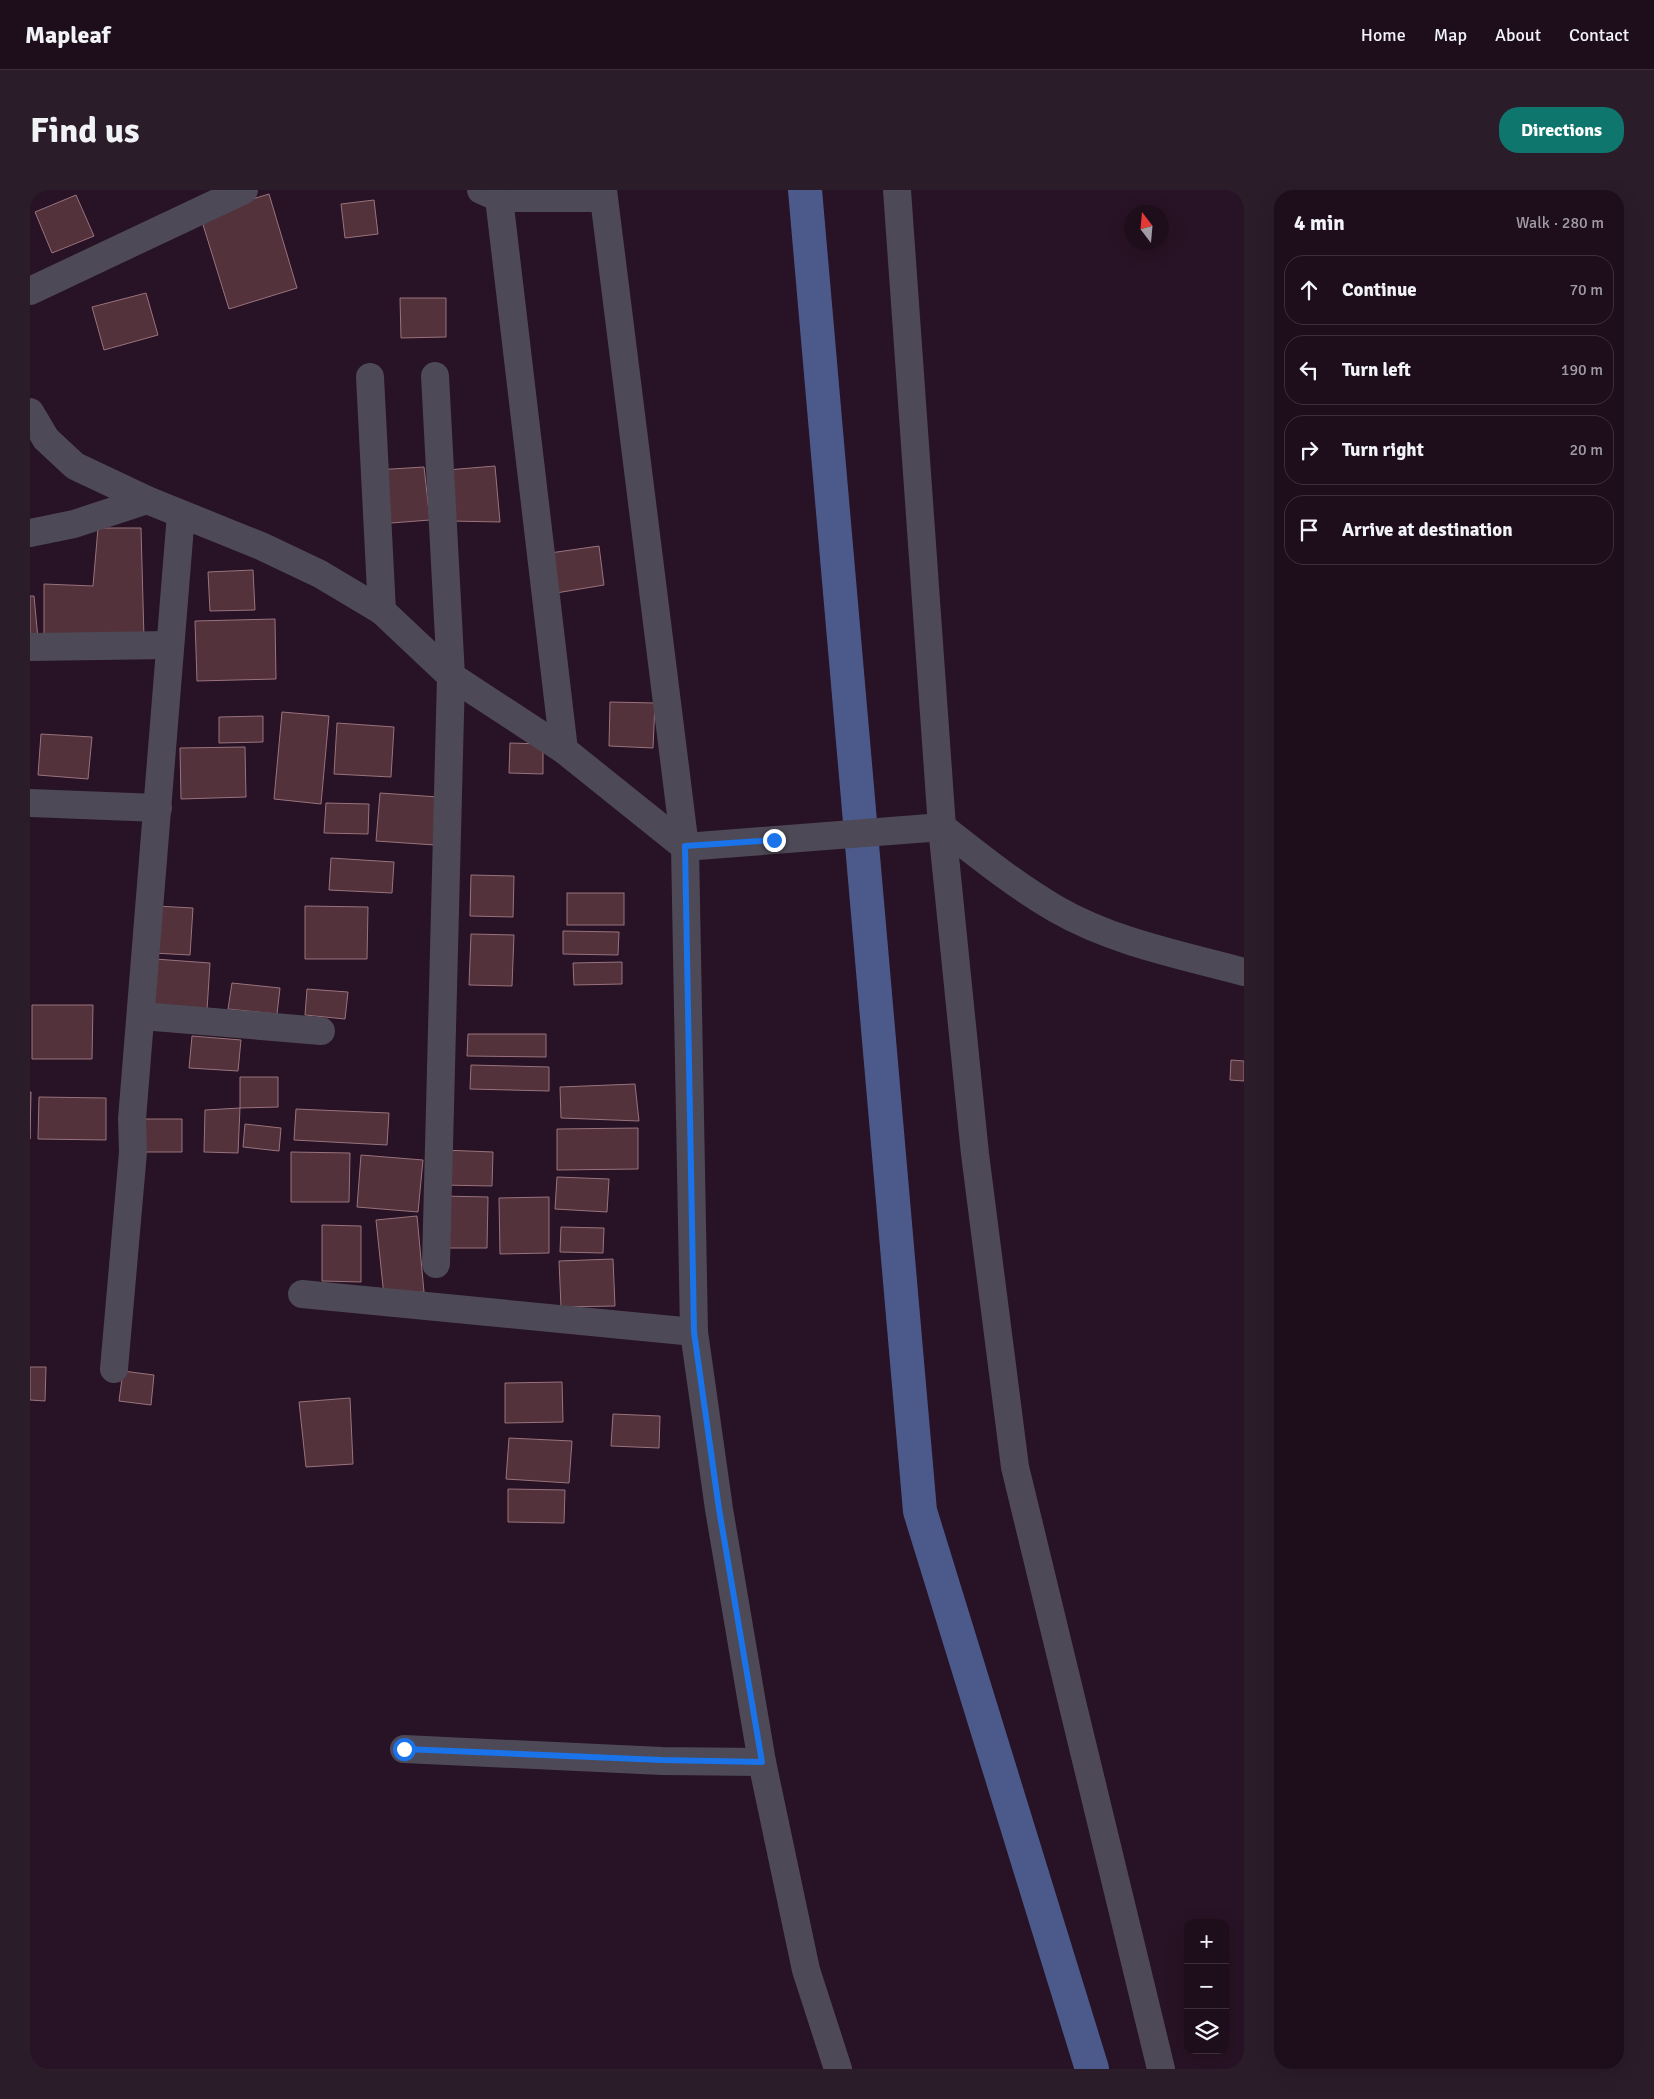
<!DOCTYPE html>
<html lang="en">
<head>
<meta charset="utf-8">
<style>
	:root { --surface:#1e0e1c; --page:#2b1c29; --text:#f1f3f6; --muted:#a19ca3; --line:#3c2e3b; --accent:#0f766e }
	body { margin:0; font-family:Signika,sans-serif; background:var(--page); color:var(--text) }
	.controls { position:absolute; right:15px; bottom:15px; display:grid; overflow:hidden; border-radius:10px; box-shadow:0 5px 20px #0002 }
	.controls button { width:45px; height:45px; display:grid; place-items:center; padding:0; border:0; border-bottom:1px solid var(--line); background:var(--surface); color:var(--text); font:25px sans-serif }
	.compass { position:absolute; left:1094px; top:15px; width:45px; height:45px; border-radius:50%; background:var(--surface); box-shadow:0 5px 20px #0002; rotate:344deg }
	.stop { position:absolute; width:15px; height:15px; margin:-11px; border:4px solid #1a73e8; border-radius:50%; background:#fff }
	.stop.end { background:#1a73e8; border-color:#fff; box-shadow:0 1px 5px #0008 }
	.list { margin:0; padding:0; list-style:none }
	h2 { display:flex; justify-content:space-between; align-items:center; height:65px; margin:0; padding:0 20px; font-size:21px }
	h2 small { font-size:16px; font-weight:400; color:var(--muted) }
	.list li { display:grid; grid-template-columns:32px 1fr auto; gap:15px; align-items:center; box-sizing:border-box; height:70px; margin:0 10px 10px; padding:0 10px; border:1px solid var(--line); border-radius:20px }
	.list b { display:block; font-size:19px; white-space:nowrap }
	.list em { font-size:16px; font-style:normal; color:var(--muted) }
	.icon { flex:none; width:28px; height:28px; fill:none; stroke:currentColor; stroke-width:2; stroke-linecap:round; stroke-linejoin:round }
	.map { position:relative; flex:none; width:1214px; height:1879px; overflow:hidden; border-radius:20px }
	header { display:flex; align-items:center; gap:30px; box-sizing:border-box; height:70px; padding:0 25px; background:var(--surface); border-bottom:1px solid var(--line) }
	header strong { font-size:24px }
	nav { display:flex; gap:28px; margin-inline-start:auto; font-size:18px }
	.intro { display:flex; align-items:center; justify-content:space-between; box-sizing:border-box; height:120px; padding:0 30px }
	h1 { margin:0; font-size:35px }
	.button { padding:12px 22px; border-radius:20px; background:var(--accent); color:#fff; font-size:18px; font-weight:700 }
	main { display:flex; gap:30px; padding:0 30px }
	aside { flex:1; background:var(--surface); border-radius:20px; box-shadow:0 5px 20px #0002 }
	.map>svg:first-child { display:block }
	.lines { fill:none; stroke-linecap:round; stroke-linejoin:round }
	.canal { stroke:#4c5a8b; stroke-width:34 }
	.building { fill:#53323b; stroke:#99737c }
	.minor { stroke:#4d4956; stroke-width:28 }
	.route { stroke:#1a73e8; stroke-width:6 }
</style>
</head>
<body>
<header>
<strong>Mapleaf</strong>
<nav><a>Home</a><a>Map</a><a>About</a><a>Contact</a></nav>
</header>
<div class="intro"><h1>Find us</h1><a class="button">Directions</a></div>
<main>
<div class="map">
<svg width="1214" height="1879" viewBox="0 0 1214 1879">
	<rect width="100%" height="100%" fill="#281225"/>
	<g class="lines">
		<path class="canal" d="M775,0L890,1321L1062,1879"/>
	</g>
	<g class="building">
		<path d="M239,4L267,98L199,119L170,25Z"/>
		<path d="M46,5L64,46L22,63L5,22Z"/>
		<path d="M344,10L348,44L315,48L311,14Z"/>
		<path d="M116,103L128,145L74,160L62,117Z"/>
		<path d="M370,108H416V147L371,148Z"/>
		<path d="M465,276L470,332L420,331L417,280Z"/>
		<path d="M394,277L400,330L348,334L345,280Z"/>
		<path d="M68,338H111L114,449H14V394L63,396Z"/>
		<path d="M569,356L574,395L526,403L520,363Z"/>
		<path d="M223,380L225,420L180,421L178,382Z"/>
		<path d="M0,406H4L8,449L0,450Z"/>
		<path d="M245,429L246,489L167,491L165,431Z"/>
		<path d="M580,512L625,513L623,558L579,556Z"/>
		<path d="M252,522L299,526L291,614L244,609Z"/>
		<path d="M233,526V552L189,553V527Z"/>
		<path d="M307,533L364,537L361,587L304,584Z"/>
		<path d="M11,544L62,547L58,589L8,585Z"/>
		<path d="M480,553L513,554V584L479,583Z"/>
		<path d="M215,557L216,607L151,609L150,558Z"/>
		<path d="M350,603L408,607L405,655L346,651Z"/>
		<path d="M296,613L339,614L338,644L294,643Z"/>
		<path d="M301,668L364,672L362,703L299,700Z"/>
		<path d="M441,685L484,686L483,727L440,726Z"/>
		<rect x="537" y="703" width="57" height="32"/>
		<path d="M126,716L163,718L160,765L123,763Z"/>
		<path d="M275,716L338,717L337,769H275Z"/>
		<path d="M533,741L589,742L588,765L533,764Z"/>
		<path d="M441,744L484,745L482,796L439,795Z"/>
		<path d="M125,769L180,773L177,820L122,817Z"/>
		<path d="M592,772V794L544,795L543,773Z"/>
		<path d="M202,793L250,798L247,824L198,819Z"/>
		<path d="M277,799L318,802L315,829L275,825Z"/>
		<path d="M2,815H63L62,869H2Z"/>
		<path d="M438,844H516V867L437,866Z"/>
		<path d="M162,846L211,850L208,881L159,878Z"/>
		<path d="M1201,870L1214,871V891L1200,890Z"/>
		<path d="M441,875L519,877V901L440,899Z"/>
		<path d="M210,887H248V917L210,918Z"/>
		<path d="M605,894L609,931L531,928L530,897Z"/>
		<path d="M0,902H1L0,949Z"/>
		<path d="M9,907L76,908V950L8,949Z"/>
		<path d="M210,918L208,963L174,962L175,920Z"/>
		<path d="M266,919L359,923L357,955L264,950Z"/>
		<path d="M102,929H152V962H103Z"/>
		<path d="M215,934L251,938L249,961L213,957Z"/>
		<path d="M608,938V979L527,980V939Z"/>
		<path d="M413,960L463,962L462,996L411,995Z"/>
		<path d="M261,962L320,963L319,1012H261Z"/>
		<path d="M331,965L393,970L388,1022L327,1017Z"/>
		<path d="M527,987L579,989L577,1022L525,1019Z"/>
		<path d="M411,1006L458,1007L457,1058H410Z"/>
		<path d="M519,1007V1063L470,1064L469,1008Z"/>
		<path d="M387,1026L394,1102L354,1106L346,1030Z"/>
		<path d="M292,1035L331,1036V1092L292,1091Z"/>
		<path d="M531,1037L574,1038L573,1063L530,1062Z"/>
		<path d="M583,1069L585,1116L531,1117L529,1071Z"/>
		<path d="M0,1177H16L15,1211L0,1210Z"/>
		<path d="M93,1181L124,1185L121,1215L89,1211Z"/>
		<path d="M532,1192L533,1232L475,1233V1193Z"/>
		<path d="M320,1208L323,1274L276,1277L269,1212Z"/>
		<path d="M583,1224L630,1226L629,1258L581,1256Z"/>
		<path d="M479,1248L542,1251L539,1293L476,1289Z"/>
		<path d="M478,1299L535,1300L534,1333L478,1332Z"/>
	</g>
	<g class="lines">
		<g class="minor">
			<path d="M451,0L469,8H573"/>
			<path d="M573,0L655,657L664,1142L689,1319L732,1572L776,1780L808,1879"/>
			<path d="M867,0L912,637L945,964L985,1277L1131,1879"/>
			<path d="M469,8L534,560"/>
			<path d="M0,101L214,0"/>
			<path d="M405,186L421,486L406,1074"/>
			<path d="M340,187L352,421"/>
			<path d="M0,222L16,249L45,276L117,310L231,356L290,384L352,421L421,486L534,560L655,657L912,637C949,666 985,695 1026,719C1083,752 1151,765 1214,782"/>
			<path d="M0,343L44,334L117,310"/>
			<path d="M0,457L140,455"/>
			<path d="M0,613L128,618"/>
			<path d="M112,826L291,841"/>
			<path d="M272,1104L664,1142"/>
			<path d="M84,1179L103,962L102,929L151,324"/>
			<path d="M374,1559L632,1571L732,1572"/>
		</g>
	</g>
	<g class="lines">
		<path class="route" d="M374,1559L632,1570L732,1572L689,1319L664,1142L655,656L744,650"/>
	</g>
</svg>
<div class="controls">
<button>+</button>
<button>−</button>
<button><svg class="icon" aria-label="layers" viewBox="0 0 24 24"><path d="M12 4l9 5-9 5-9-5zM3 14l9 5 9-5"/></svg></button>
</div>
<svg class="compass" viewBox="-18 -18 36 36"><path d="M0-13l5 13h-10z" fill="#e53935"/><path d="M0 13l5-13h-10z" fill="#a19ca3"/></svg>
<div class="stop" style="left:374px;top:1559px"></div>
<div class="stop end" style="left:744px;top:650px"></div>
</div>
<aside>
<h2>4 min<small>Walk · 280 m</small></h2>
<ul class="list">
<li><svg class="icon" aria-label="ahead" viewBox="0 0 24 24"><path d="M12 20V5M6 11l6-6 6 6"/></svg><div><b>Continue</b></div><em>70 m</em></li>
<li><svg class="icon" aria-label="left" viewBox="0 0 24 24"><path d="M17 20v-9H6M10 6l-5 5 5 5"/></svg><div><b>Turn left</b></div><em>190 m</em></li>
<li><svg class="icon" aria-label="right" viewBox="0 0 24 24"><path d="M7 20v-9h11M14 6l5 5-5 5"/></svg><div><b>Turn right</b></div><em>20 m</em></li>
<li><svg class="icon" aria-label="arrive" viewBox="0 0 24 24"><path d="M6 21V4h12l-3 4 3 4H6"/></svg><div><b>Arrive at destination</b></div></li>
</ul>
</aside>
</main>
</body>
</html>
